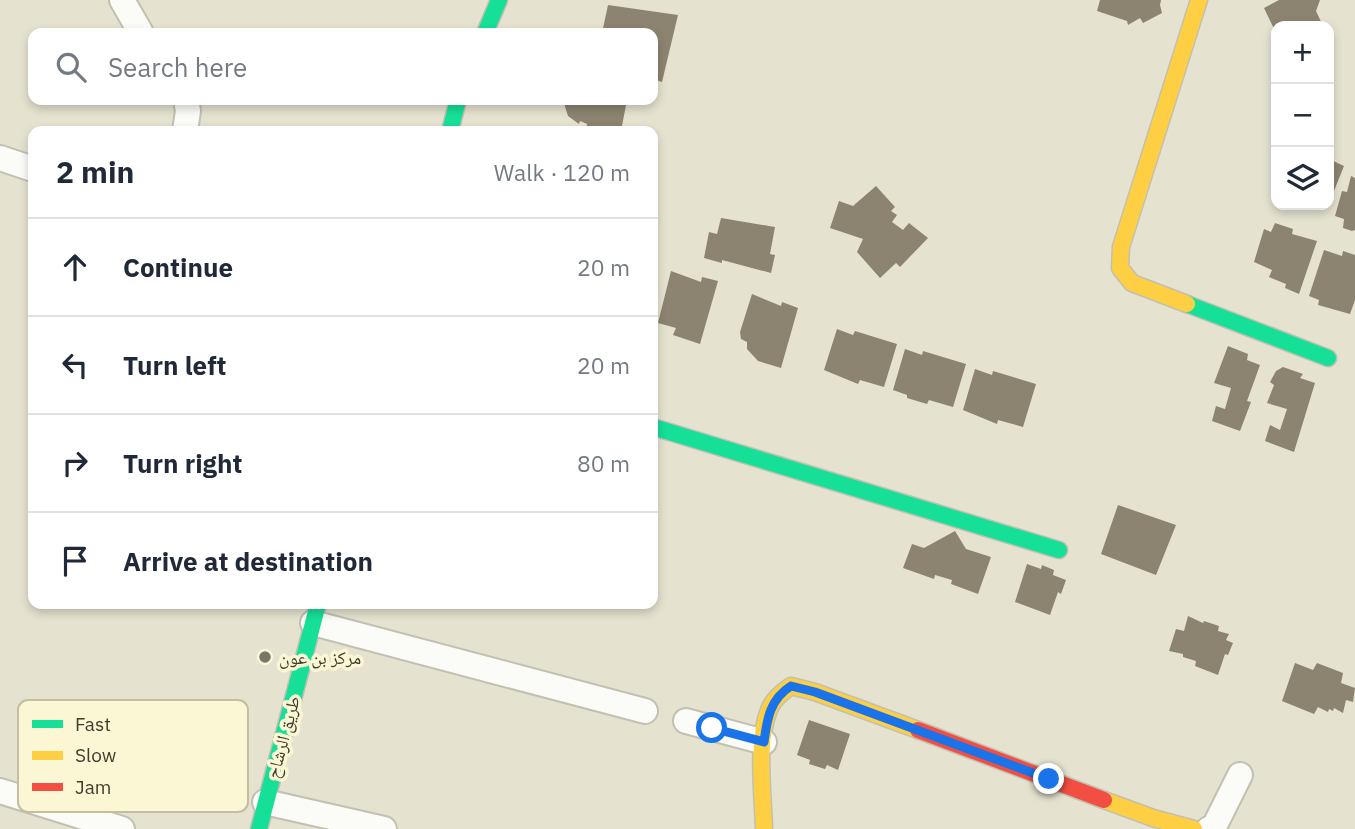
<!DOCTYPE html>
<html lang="en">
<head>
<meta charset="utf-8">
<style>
	:root { --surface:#fff; --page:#f6f6f7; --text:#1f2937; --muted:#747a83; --line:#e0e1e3 }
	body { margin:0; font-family:"IBM Plex Sans","Noto Naskh Arabic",sans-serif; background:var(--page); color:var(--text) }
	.controls { position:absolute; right:21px; top:21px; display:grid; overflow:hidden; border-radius:14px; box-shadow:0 4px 10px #0003 }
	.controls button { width:63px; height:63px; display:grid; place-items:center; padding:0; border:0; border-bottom:2px solid var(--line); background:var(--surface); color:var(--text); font:35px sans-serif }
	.stop { position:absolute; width:21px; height:21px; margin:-16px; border:5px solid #1a73e8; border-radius:50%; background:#fff }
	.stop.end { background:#1a73e8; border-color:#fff; box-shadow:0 2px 7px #0008 }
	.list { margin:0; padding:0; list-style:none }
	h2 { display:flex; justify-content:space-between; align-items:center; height:91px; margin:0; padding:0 28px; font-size:30px }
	h2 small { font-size:23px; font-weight:400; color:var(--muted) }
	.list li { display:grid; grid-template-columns:46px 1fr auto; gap:21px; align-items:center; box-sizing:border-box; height:98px; padding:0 28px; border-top:2px solid var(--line) }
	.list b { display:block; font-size:26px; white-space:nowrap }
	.list em { font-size:23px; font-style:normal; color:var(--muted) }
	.icon { flex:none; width:38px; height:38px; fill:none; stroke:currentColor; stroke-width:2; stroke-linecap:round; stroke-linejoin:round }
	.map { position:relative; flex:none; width:1355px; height:829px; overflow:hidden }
	.search { position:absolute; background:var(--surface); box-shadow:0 4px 10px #0003; left:28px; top:28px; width:630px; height:77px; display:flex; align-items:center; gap:18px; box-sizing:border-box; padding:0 24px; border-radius:14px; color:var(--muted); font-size:26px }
	.panel { position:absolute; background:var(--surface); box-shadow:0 4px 10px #0003; left:28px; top:126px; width:630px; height:483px; border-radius:14px }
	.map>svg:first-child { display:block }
	.building { fill:#8c8470 }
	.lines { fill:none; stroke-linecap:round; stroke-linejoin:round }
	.street-casing { stroke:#c2c0b1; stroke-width:28 }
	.fast-casing { stroke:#c2c0b1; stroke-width:19 }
	.slow-casing { stroke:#c2c0b1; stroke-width:19 }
	.jam-casing { stroke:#c2c0b1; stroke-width:19 }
	.street { stroke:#fbfbf8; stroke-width:24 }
	.fast { stroke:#16e098; stroke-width:16 }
	.slow { stroke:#ffcf43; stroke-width:16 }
	.jam { stroke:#f24e42; stroke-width:16 }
	.route { stroke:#1a73e8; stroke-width:9 }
	.poi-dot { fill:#797667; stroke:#fbf6d3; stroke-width:2.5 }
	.labels { text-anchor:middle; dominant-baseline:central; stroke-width:7; stroke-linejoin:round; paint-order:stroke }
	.poi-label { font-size:18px; fill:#3f3c2f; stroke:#fbf6d3; text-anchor:start }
	.street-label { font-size:18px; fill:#3f3c2f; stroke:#fbf6d3 }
	.key { fill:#fbf6d3; stroke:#c3bea2; stroke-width:2 }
	.key-label { font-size:19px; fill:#3f3c2f }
</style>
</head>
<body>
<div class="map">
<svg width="1355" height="829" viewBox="0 0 1355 829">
	<rect width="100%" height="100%" fill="#e5e2cf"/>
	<g class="building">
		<path d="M1100,0H1161L1160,5L1162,13L1143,23L1140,18L1128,25L1127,21L1097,11Z"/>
		<path d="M1279,0H1320L1316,11L1323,26H1276V33L1264,8Z"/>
		<path d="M608,5L678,15L662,82L653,79V33H602Z"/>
		<path d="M563,100H627L621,131H586L587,124L580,121L579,124L568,116Z"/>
		<path d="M1329,159L1344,166L1332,196L1329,195Z"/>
		<path d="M1351,176L1355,178V230L1352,231L1343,228L1344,219L1335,216L1342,191L1347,192Z"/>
		<path d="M876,186L895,207L891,211L897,215L892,222L903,230L909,223L928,238L900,267L896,263L880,278L857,252L863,239L830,228L839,201L853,206Z"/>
		<path d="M721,218L775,227L770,254L775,255L771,273L722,260V263L704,258L709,232L717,234Z"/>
		<path d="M1275,223L1293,229L1292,234L1317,241L1299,294L1285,288L1286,284L1269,277L1272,270L1254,262L1264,229L1271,232Z"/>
		<path d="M1324,250L1342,256L1343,251L1355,255V300L1350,314L1318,305L1319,300L1309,296Z"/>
		<path d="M671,271L701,282L702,277L718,281L700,344L673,335L676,328L658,323Z"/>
		<path d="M752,294L781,306L782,302L798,308L781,368L758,361L747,349V342L741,339L740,332Z"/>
		<path d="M837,329L853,335L855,331L897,344L884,387L860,380L858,384L824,370Z"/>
		<path d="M1228,346L1248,354L1247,360L1260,365L1247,401L1251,402L1240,431L1212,421L1216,406L1225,409L1231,388L1214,383Z"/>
		<path d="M905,349L922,355L923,351L966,364L953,407L929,400L927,404L907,398V395L893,390Z"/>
		<path d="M1283,367L1303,374L1300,378L1315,383L1294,452L1265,441L1270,425L1280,430L1287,409L1267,403L1274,385L1270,382L1276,371Z"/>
		<path d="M975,369L992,375L993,371L1036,384L1023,427L998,420L997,424L963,410Z"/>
		<path d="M1118,505L1176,525L1156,575L1101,554Z"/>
		<path d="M955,531L966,549L991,557L978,594L951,584L952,580L935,575L934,579L903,568L912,544L924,548Z"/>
		<path d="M1027,564L1041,569L1042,565L1054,570L1053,575L1066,580L1061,594L1058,592L1050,615L1015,602Z"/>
		<path d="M1188,616L1203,623L1204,621L1219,626L1218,631L1229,634L1226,640L1233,643L1228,655L1225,654L1218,675L1195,666L1196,661L1183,657V654L1169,651L1176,629L1184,631Z"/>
		<path d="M1295,663L1313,670L1317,663L1343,673L1341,683L1355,688L1353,702L1346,700L1343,713L1334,708L1333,711L1329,709L1328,712L1318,707L1314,714L1282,701Z"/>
		<path d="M809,720L850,734L838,770L827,765L825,769L809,764L810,760L797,755Z"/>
	</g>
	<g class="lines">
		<defs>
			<g id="street">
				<path d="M122,0L141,33"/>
				<path d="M185,131L188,111L186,100"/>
				<path d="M0,158L33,169"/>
				<path d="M313,623L645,711"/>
				<path d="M686,721L764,742"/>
				<path d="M0,791L122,829"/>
				<path d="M265,802L384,829"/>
				<path d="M1209,829L1214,827L1240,775"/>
			</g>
			<g id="fast">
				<path d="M485,33L499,0"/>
				<path d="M450,131L458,100"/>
				<path d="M1187,304L1328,358"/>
				<path d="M653,427L1059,550"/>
				<path d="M259,829L318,604"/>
			</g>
			<g id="slow">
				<path d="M1187,304L1132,283L1120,268L1121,247L1199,0"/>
				<path d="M1104,800L1153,818L1194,829"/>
				<path d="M764,829C763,794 756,742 769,710C773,699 782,692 791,686L815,692L918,730"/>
			</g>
			<path id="jam" d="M918,730L1104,800"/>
		</defs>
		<use href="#street" class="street-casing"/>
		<use href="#fast" class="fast-casing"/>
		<use href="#slow" class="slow-casing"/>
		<use href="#jam" class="jam-casing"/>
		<use href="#street" class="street"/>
		<use href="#fast" class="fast"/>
		<use href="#slow" class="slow"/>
		<use href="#jam" class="jam"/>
	</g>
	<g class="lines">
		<path class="route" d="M712,728L764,742C767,719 770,699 791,686L815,692L1049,779"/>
	</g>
	<circle class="poi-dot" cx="265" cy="657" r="7"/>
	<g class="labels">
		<g class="poi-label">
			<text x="279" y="657">مركز بن عون</text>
		</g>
		<g class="street-label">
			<text transform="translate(283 737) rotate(-75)">طريق الرشاح</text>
		</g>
	</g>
	<rect x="18" y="700" width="230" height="112" rx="10" class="key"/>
	<rect x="32" y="720" width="31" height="8" fill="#16e098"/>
	<rect x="32" y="751" width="31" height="9" fill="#ffcf43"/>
	<rect x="32" y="783" width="31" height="8" fill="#f24e42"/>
	<g class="key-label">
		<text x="75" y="731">Fast</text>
		<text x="75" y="762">Slow</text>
		<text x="75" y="794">Jam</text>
	</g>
</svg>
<div class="controls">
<button>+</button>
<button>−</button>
<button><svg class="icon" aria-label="layers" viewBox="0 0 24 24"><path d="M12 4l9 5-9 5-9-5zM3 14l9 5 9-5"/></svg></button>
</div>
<div class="stop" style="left:712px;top:728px"></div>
<div class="stop end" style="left:1049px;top:779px"></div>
<div class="search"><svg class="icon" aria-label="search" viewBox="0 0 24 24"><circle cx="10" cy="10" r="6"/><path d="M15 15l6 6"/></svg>Search here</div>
<section class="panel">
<h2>2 min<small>Walk · 120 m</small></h2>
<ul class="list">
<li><svg class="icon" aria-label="ahead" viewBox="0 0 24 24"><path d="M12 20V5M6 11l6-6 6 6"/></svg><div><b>Continue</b></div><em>20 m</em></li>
<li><svg class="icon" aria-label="left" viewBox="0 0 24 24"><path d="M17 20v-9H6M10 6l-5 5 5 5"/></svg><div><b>Turn left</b></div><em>20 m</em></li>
<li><svg class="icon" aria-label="right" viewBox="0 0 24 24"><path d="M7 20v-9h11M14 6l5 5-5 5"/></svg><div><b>Turn right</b></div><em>80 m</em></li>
<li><svg class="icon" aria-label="arrive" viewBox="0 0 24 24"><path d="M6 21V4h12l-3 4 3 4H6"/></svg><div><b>Arrive at destination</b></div></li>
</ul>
</section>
</div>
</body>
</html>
